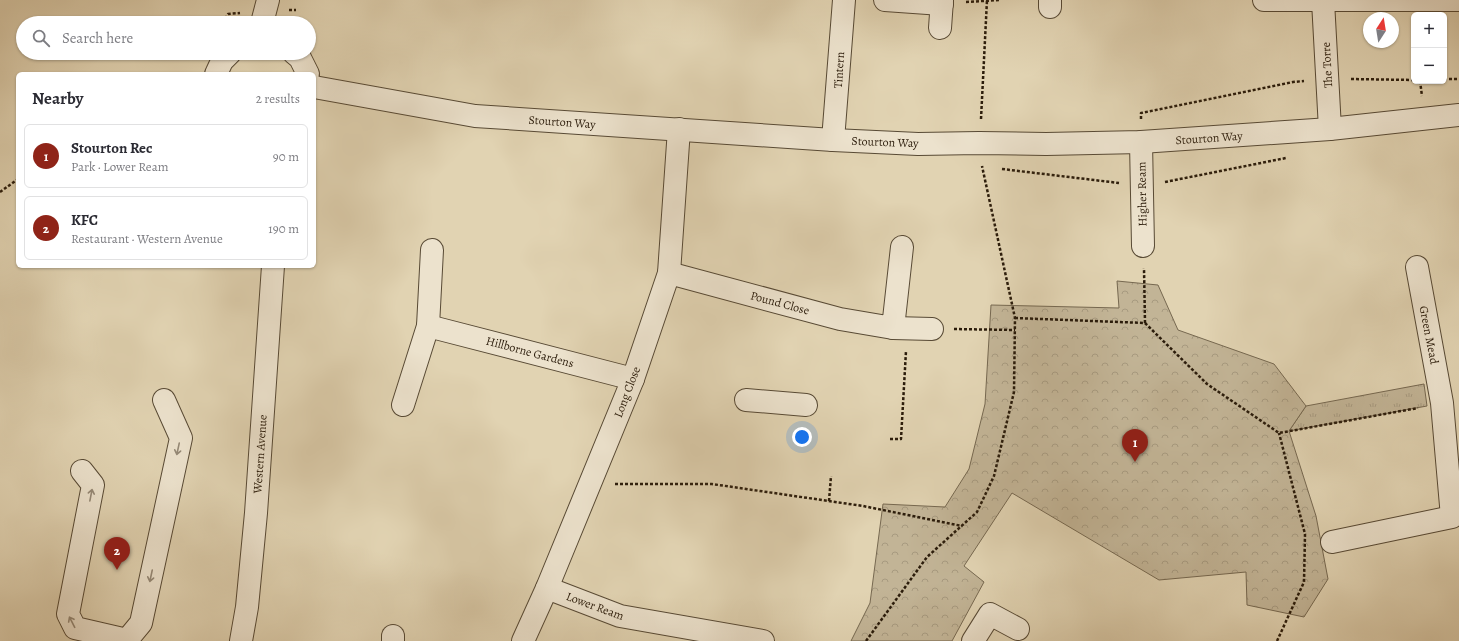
<!DOCTYPE html>
<html lang="en">
<head>
<meta charset="utf-8">
<style>
	:root { --surface:#fff; --page:#f2f2f3; --text:#2b2b33; --muted:#7c7c81; --line:#e1e1e2; --accent:#8f2418 }
	body { margin:0; font-family:Alegreya,serif; background:var(--page); color:var(--text) }
	.controls { position:absolute; right:12px; top:12px; display:grid; overflow:hidden; border-radius:6px; box-shadow:0 1px 3px #0004 }
	.controls button { width:36px; height:36px; display:grid; place-items:center; padding:0; border:0; border-bottom:1px solid var(--line); background:var(--surface); color:var(--text); font:20px sans-serif }
	.compass { position:absolute; left:1363px; top:12px; width:36px; height:36px; border-radius:50%; background:var(--surface); box-shadow:0 1px 3px #0004; rotate:12deg }
	.you { position:absolute; left:802px; top:437px; width:14px; height:14px; margin:-10px; border:3px solid #fff; border-radius:50%; background:#1a73e8; box-shadow:0 0 0 6px #1a73e833 }
	.badge { display:grid; place-items:center; width:26px; height:26px; border-radius:50%; background:var(--accent); color:#fff; font-size:13px; font-weight:700 }
	.pin { position:absolute; translate:-50% -33px; filter:drop-shadow(0 1px 2px #0008) }
	.pin::after { content:''; position:absolute; top:21px; width:14px; height:12px; background:inherit; clip-path:polygon(0 0,100% 0,50% 100%) }
	.list { margin:0; padding:0; list-style:none }
	h2 { display:flex; justify-content:space-between; align-items:center; height:52px; margin:0; padding:0 16px; font-size:17px }
	h2 small { font-size:13px; font-weight:400; color:var(--muted) }
	.list li { display:grid; grid-template-columns:26px 1fr auto; gap:12px; align-items:center; box-sizing:border-box; height:64px; margin:0 8px 8px; padding:0 8px; border:1px solid var(--line); border-radius:6px }
	.list b { display:block; font-size:15px; white-space:nowrap }
	.list p { margin:0; font-size:13px; white-space:nowrap; color:var(--muted) }
	.list em { font-size:13px; font-style:normal; color:var(--muted) }
	.icon { flex:none; width:22px; height:22px; fill:none; stroke:currentColor; stroke-width:2; stroke-linecap:round; stroke-linejoin:round }
	.map { position:relative; flex:none; width:1459px; height:641px; overflow:hidden }
	.search { position:absolute; background:var(--surface); box-shadow:0 1px 3px #0004; left:16px; top:16px; width:300px; height:44px; display:flex; align-items:center; gap:10px; box-sizing:border-box; padding:0 14px; border-radius:22px; color:var(--muted); font-size:15px }
	.panel { position:absolute; background:var(--surface); box-shadow:0 1px 3px #0004; left:16px; top:72px; width:300px; height:196px; border-radius:6px }
	.map>svg:first-child { display:block }
	.grass { fill:url(#grass-tufts); stroke:#766850 }
	.forest { fill:url(#forest-crowns); stroke:#766850 }
	.lines { fill:none; stroke-linecap:round; stroke-linejoin:round }
	.minor-casing { stroke:#584a35; stroke-width:24 }
	.path { stroke:#2b1c0b; stroke-width:2.5; stroke-dasharray:3 2; stroke-linecap:butt }
	.minor { stroke:#ece2cd; stroke-width:22 }
	.oneway { stroke:#958976 }
	.labels { text-anchor:middle; dominant-baseline:central; stroke-width:4; stroke-linejoin:round; paint-order:stroke }
	.street-label { font-size:12px; fill:#2b1c0b; stroke:#ece2cd }
</style>
</head>
<body>
<div class="map">
<svg width="1459" height="641" viewBox="0 0 1459 641">
	<defs>
		<pattern id="grass-tufts" width="24" height="20" patternUnits="userSpaceOnUse"><rect width="24" height="20" fill="#c2b496"/><path d="M3 7l-1-3M5 7V3M7 7l1-3M15 17l-1-3M17 17v-4M19 17l1-3" fill="none" stroke="#a79a80"/></pattern>
		<pattern id="forest-crowns" width="20" height="18" patternUnits="userSpaceOnUse"><rect width="20" height="18" fill="#c2b496"/><path d="M2 6a3 3 0 1 1 6 0M12 15a3 3 0 1 1 6 0" fill="none" stroke="#a79a80"/></pattern>
	</defs>
	<rect width="100%" height="100%" fill="#e1d3b2"/>
	<filter id="stains"><feTurbulence type="fractalNoise" baseFrequency=".005" numOctaves="4"/><feColorMatrix values="0 0 0 0 .2 0 0 0 0 .09 0 0 0 0 .02 0 0 0 .5 -.17"/></filter>
	<radialGradient id="worn" r=".72"><stop offset=".6" stop-color="#630" stop-opacity="0"/><stop offset="1" stop-color="#630" stop-opacity=".3"/></radialGradient>
	<path class="grass" d="M1424,384L1427,406L1289,431L1306,406Z"/>
	<path class="forest" d="M1117,281L1158,285L1178,330L1274,364L1306,406L1289,431L1316,516L1328,579L1304,617L1247,605L1246,572L1159,580L1012,493L964,566L984,582L952,641H851L870,603L883,504L945,507L969,469L985,404L991,305L1119,308Z"/>
	<g class="lines">
		<defs>
			<g id="minor">
				<path d="M885,0L942,4"/>
				<path d="M1264,0H1459"/>
				<path d="M1323,1L1330,129"/>
				<path d="M1050,7V0"/>
				<path d="M262,23L268,0"/>
				<path d="M940,28L942,0"/>
				<path d="M294,53L300,58L308,74"/>
				<path d="M216,74L222,61L230,53"/>
				<path d="M314,87L475,116L833,140L918,144L979,143L1046,144L1141,142L1330,129L1459,115"/>
				<path d="M833,140L844,0"/>
				<path d="M1141,142L1143,246"/>
				<path d="M669,273L840,319L893,328L902,247"/>
				<path d="M428,326L633,379"/>
				<path d="M893,328L932,329"/>
				<path d="M746,400L806,405"/>
				<path d="M403,405L428,326L432,250"/>
				<path d="M82,471L93,485L68,614L75,628L127,640L141,623L181,438L164,400"/>
				<path d="M1332,542L1452,517L1442,403L1417,267"/>
				<path d="M547,588L620,616L763,641"/>
				<path d="M393,636V641"/>
				<path d="M241,641L247,607L256,513L273,266"/>
				<path d="M523,641L547,588L633,379L669,273L679,129"/>
				<path d="M973,641L990,614L1018,629"/>
			</g>
		</defs>
		<use href="#minor" class="minor-casing"/>
		<g class="path">
			<path d="M966,2L1000,0"/>
			<path d="M289,10H296"/>
			<path d="M223,23L228,14L240,13"/>
			<path d="M1351,79L1414,80"/>
			<path d="M1444,79H1459"/>
			<path d="M1420,81L1422,96"/>
			<path d="M981,119L987,0"/>
			<path d="M1141,119V113L1293,82L1304,81"/>
			<path d="M1002,169L1119,183"/>
			<path d="M1165,182L1286,158"/>
			<path d="M0,192L18,179"/>
			<path d="M1015,318L1145,323L1144,268"/>
			<path d="M1145,323L1207,384L1279,433L1418,408"/>
			<path d="M954,329L1015,330"/>
			<path d="M890,439H901L906,351"/>
			<path d="M615,484H712L863,506L962,526"/>
			<path d="M829,501L831,476"/>
			<path d="M866,641L927,557L977,512L994,476L1014,392L1015,318L982,166"/>
			<path d="M1277,641L1304,582L1305,534L1279,433"/>
		</g>
		<use href="#minor" class="minor"/>
	</g>
	<defs><path id="oneway-shaft" d="M-6 0H5M1.5-3L5.5 0L1.5 3" fill="none" stroke-width="1.6" stroke-linecap="round" stroke-linejoin="round"/></defs>
	<g class="oneway">
		<use href="#oneway-shaft" transform="translate(178 449) rotate(102)"/>
		<use href="#oneway-shaft" transform="translate(91 495) rotate(-79)"/>
		<use href="#oneway-shaft" transform="translate(151 576) rotate(102)"/>
		<use href="#oneway-shaft" transform="translate(72 622) rotate(-117)"/>
	</g>
	<g class="labels">
		<g class="street-label">
			<text transform="translate(1327 65) rotate(-93)">The Torre</text>
			<text transform="translate(839 70) rotate(-86)">Tintern</text>
			<text transform="translate(562 122) rotate(4)">Stourton Way</text>
			<text transform="translate(1209 138) rotate(-4)">Stourton Way</text>
			<text transform="translate(885 142) rotate(2)">Stourton Way</text>
			<text transform="translate(1142 194) rotate(-91)">Higher Ream</text>
			<text transform="translate(780 303) rotate(15)">Pound Close</text>
			<text transform="translate(1429 335) rotate(79)">Green Mead</text>
			<text transform="translate(530 352) rotate(15)">Hillborne Gardens</text>
			<text transform="translate(627 392) rotate(-69)">Long Close</text>
			<text transform="translate(260 454) rotate(-86)">Western Avenue</text>
			<text transform="translate(595 606) rotate(20)">Lower Ream</text>
		</g>
	</g>
	<rect width="100%" height="100%" filter="url(#stains)"/>
	<rect width="100%" height="100%" fill="url(#worn)"/>
</svg>
<div class="controls">
<button>+</button>
<button>−</button>
</div>
<svg class="compass" viewBox="-18 -18 36 36"><path d="M0-13l5 13h-10z" fill="#e53935"/><path d="M0 13l5-13h-10z" fill="#7c7c81"/></svg>
<div class="you"></div>
<div class="pin badge" style="left:1135px;top:462px">1</div>
<div class="pin badge" style="left:117px;top:570px">2</div>
<div class="search"><svg class="icon" aria-label="search" viewBox="0 0 24 24"><circle cx="10" cy="10" r="6"/><path d="M15 15l6 6"/></svg>Search here</div>
<section class="panel">
<h2>Nearby<small>2 results</small></h2>
<ul class="list">
<li><span class="badge">1</span><div><b>Stourton Rec</b><p>Park · Lower Ream</p></div><em>90 m</em></li>
<li><span class="badge">2</span><div><b>KFC</b><p>Restaurant · Western Avenue</p></div><em>190 m</em></li>
</ul>
</section>
</div>
</body>
</html>
